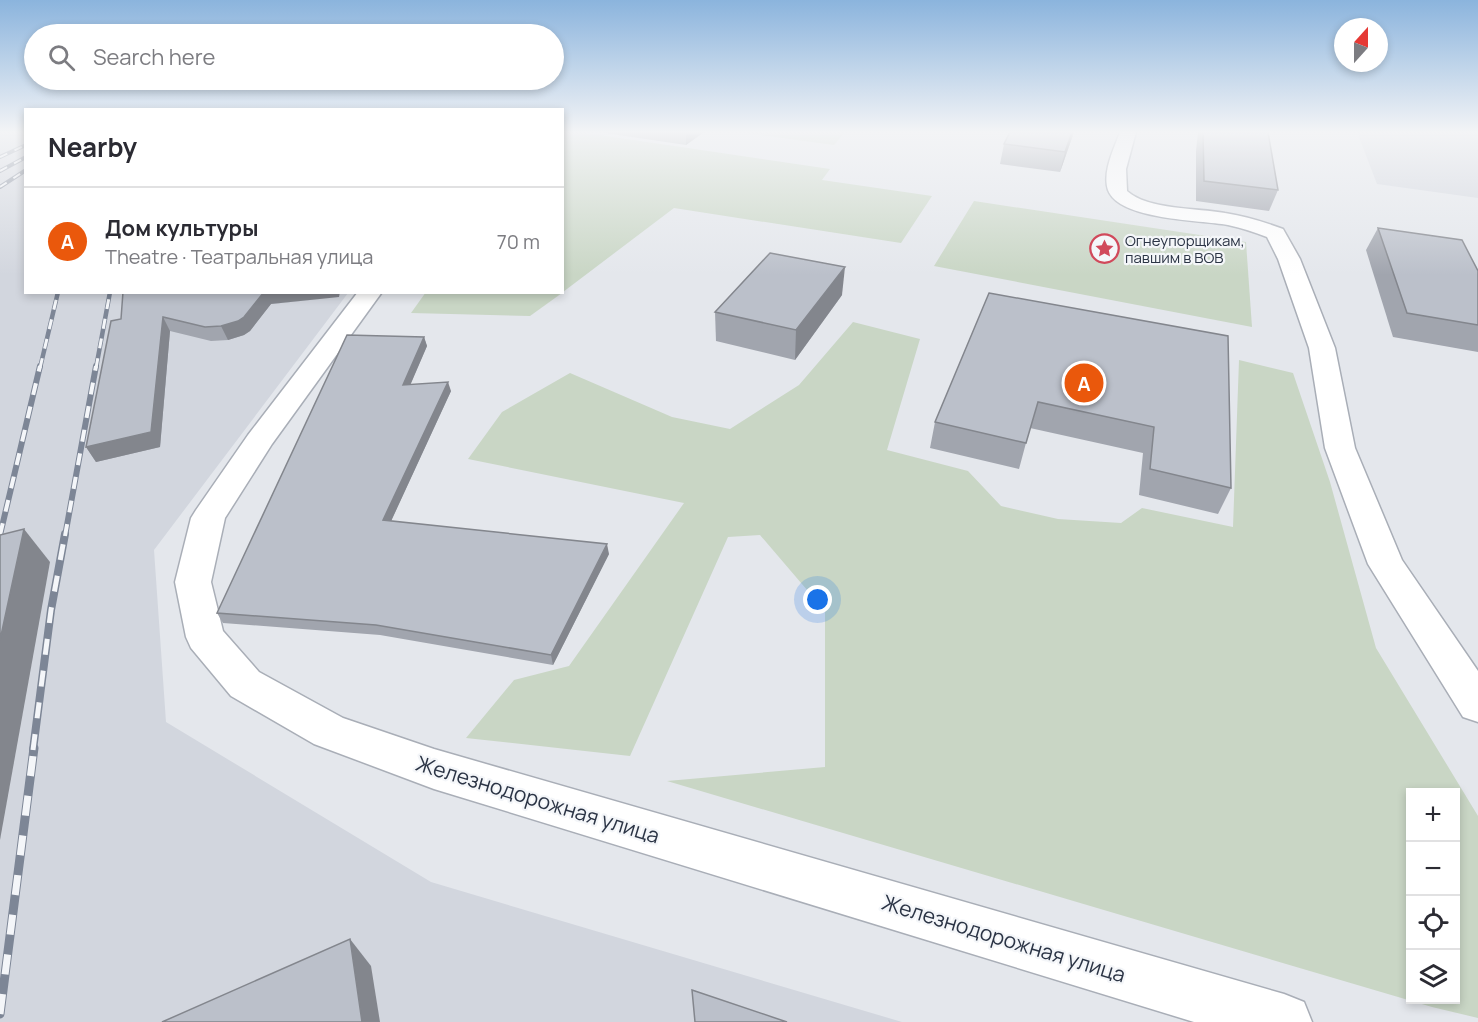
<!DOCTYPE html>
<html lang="en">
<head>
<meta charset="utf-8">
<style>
	:root { --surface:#fff; --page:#f2f2f3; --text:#2b2b33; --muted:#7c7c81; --line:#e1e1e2; --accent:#ea580c }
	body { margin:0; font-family:Manrope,sans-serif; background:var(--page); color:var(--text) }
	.controls { position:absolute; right:18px; bottom:18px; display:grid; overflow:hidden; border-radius:0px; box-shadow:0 3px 9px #0003 }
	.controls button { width:54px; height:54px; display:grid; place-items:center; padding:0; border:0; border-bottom:2px solid var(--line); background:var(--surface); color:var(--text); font:30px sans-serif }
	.compass { position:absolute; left:1334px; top:18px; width:54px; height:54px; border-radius:50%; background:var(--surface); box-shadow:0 3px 9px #0003; rotate:21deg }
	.you { position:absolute; left:818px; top:600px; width:21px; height:21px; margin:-15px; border:4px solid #fff; border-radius:50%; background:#1a73e8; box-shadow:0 0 0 9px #1a73e833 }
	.badge { display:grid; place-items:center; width:39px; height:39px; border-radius:50%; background:var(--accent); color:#fff; font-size:20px; font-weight:700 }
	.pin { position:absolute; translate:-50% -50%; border:3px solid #fff; box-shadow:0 2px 6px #0006 }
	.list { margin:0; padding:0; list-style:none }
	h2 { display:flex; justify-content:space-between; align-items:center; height:78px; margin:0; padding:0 24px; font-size:26px }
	h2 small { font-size:20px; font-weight:400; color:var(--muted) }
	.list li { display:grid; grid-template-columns:39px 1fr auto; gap:18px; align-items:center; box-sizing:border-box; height:108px; padding:0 24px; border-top:2px solid var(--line) }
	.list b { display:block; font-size:22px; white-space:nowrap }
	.list p { margin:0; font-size:20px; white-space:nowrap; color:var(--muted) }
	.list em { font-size:20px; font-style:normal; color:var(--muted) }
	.icon { flex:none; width:33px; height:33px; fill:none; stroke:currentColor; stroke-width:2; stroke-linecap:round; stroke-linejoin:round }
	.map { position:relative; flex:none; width:1478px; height:1022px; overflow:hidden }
	.search { position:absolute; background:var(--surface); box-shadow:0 3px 9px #0003; left:24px; top:24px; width:540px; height:66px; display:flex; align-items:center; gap:15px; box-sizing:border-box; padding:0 21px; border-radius:33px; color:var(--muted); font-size:22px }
	.panel { position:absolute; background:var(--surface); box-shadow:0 3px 9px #0003; left:24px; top:108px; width:540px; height:186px; border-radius:0px }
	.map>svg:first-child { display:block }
	.built { fill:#d2d6de }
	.green { fill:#c9d6c5; fill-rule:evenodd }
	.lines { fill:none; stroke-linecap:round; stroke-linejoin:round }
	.secondary-casing { stroke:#a9aeb7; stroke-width:3 }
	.secondary { fill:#fff; fill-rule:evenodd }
	.rail-far4-casing { stroke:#7d8696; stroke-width:4 }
	.rail-far3-casing { stroke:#7d8696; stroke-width:4.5 }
	.rail-far2-casing { stroke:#7d8696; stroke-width:6 }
	.rail-far1-casing { stroke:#7d8696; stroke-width:8 }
	.rail-casing { stroke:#7d8696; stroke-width:9 }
	.rail-far4 { stroke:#f4f6f9; stroke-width:2; stroke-dasharray:8; stroke-linecap:butt }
	.rail-far3 { stroke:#f4f6f9; stroke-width:3; stroke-dasharray:10; stroke-linecap:butt }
	.rail-far2 { stroke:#f4f6f9; stroke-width:4; stroke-dasharray:12; stroke-linecap:butt }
	.rail-far1 { stroke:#f4f6f9; stroke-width:5; stroke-dasharray:16; stroke-linecap:butt }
	.rail { stroke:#f4f6f9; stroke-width:7; stroke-dasharray:20; stroke-linecap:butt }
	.wall { fill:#a1a5ae }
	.shaded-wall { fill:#83868d }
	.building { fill:#bbc0ca; stroke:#83868d; stroke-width:1.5 }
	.labels { text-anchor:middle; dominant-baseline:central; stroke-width:4.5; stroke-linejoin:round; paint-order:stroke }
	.far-poi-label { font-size:15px; fill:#2b3445; stroke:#f4f6f9; text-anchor:start }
	.near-street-label { font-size:21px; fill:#2b3445; stroke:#f4f6f9 }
</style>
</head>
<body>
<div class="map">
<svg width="1478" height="1022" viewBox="0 0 1478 1022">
	<rect width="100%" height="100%" fill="#e4e7ec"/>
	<g class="built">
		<path d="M0,132H25L26,292L348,293L154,550L166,722L431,882L902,1022H0Z"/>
		<path d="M1357,132H1478V198L1377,184Z"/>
	</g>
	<g class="green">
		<path d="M563,132H579L830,169L822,180L932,196L901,243L674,208L563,292Z"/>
		<path d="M737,132H845L834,145Z"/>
		<path d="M974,201L1246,242L1252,327L934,266Z"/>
		<path d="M426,292H562V293L530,316L411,313Z"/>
		<path d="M853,322L920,339L887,450L968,471L1001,506L1058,519L1121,523L1142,508L1233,527L1239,360L1293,373L1330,482L1376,648L1478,816V1018L1432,1007L667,781L825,767V611L760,535L728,537L630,756L466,738L514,680L569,666L684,503L468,459L502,412L570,373L672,417L730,429L799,385ZM1410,792H1456V1000H1410Z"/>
	</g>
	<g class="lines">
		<defs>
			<g id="secondary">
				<path d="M1120,132H1136L1126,169L1127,191C1148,210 1198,208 1225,213C1245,216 1264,222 1283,229L1300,259L1335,348L1355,448L1402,560L1478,671V722L1463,717L1368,564L1325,448L1309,348L1278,259L1267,237C1254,232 1242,228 1228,225C1200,220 1119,220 1108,190C1102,172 1114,149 1120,132Z"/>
				<path d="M358,292H382L272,444L225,518L211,582L223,631L259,672L343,718L434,749L1284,994L1304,1002L1312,1022H1194L434,789L314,744L231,696L191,648L186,637L175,582L191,518L196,510L248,435Z"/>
			</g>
		</defs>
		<use href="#secondary" class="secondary-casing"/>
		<use href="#secondary" class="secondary"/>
		<defs>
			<g id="rail-far4">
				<path d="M0,157L26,145"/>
				<path d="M0,171L26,157"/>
				<path d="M0,187L26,170"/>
			</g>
			<g id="rail-far3">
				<path d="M40,368L58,292"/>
				<path d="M96,368L110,292"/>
			</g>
			<g id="rail-far2">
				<path d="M0,535L40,366"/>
				<path d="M65,536L96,366"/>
			</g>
			<path id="rail-far1" d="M33,750L51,610L65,534"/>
			<path id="rail" d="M0,1014L34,748"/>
		</defs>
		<use href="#rail-far4" class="rail-far4-casing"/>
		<use href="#rail-far3" class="rail-far3-casing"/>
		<use href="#rail-far2" class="rail-far2-casing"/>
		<use href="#rail-far1" class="rail-far1-casing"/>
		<use href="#rail" class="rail-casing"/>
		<use href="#rail-far4" class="rail-far4"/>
		<use href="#rail-far3" class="rail-far3"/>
		<use href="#rail-far2" class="rail-far2"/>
		<use href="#rail-far1" class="rail-far1"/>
		<use href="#rail" class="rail"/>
	</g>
	<g class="wall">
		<path d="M598,132H704L686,145Z"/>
		<path d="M1010,132H1074L1060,172L1000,164L1004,144Z"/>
		<path d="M1198,132H1268L1278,190L1269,211L1196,201V151Z"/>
		<path d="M1378,228L1478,271V352L1393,337L1366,250Z"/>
		<path d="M989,293L1231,488L1218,514L1139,495L1143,453L1030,428L1019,469L930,448L935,422Z"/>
		<path d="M842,295L795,360L716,341L715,312Z"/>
		<path d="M339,297L271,304L250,331L244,335L228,340L211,341L170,331L160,447L96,462L86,447L121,319Z"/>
		<path d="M424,337L427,346L410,385L451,391L391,521L609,554L553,665L380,635L223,623L217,613Z"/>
	</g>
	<g class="shaded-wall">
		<path d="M686,132H704L686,145Z"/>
		<path d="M1072,132H1074L1060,172L1065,152Z"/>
		<path d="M845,267L842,295L795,360L796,330Z"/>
		<path d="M264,292H340L339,297L271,304L250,331L244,335L228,340L221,326Z"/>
		<path d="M163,317L170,331L160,447L96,462L86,447Z"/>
		<path d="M424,337L427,346L406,395L403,385Z"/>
		<path d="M448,382L451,391L387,530L383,520Z"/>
		<path d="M24,529L50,562L0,840V640Z"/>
		<path d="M607,544L609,554L553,665L551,655Z"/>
		<path d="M350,939L371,966L380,1022H362Z"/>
	</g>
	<g class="building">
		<path d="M1010,132H1072L1065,152L1004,144Z"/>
		<path d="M1203,132H1268L1278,190L1204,181Z"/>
		<path d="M1378,228L1462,240L1478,271V325L1407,313Z"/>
		<path d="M770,253L845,267L796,330L715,312Z"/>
		<path d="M123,292H264L244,317L238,321L221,326L205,327L163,317L151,432L86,447L111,321L121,319Z"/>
		<path d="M989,293L1228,336L1231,488L1150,469L1154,427L1038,402L1026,443L935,422Z"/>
		<path d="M347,335L424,337L403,385L448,382L383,520L607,544L551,655L376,625L217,613Z"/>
		<path d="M24,529L0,640V535Z"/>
		<path d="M350,939L362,1022H162Z"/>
		<path d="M692,990L787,1022H695Z"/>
	</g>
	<linearGradient id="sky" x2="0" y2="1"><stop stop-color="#8bb4dd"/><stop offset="0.48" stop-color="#f3f4f6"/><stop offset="1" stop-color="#f3f4f6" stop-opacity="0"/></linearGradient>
	<rect width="1478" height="275" fill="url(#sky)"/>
	<defs>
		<symbol id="sight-ring" viewBox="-11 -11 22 22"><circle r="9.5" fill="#f4f6f9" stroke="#d1495b" stroke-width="1.5"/><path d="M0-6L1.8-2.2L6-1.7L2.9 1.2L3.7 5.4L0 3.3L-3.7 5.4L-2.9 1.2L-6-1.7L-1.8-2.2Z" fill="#d1495b"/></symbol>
	</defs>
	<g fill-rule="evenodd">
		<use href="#sight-ring" x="1088" y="232" width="33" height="33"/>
	</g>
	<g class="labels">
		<g class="far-poi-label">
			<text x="1125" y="240">Огнеупорщикам,<tspan x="1125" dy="17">павшим в ВОВ</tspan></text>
		</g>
		<g class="near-street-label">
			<text transform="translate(538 799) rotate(17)">Железнодорожная улица</text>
			<text transform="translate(1004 938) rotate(17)">Железнодорожная улица</text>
		</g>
	</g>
</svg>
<div class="controls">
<button>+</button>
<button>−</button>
<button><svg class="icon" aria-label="locate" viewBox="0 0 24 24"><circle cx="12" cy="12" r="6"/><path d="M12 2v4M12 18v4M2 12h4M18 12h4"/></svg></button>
<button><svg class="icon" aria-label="layers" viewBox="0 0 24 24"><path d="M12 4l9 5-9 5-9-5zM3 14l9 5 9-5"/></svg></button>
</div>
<svg class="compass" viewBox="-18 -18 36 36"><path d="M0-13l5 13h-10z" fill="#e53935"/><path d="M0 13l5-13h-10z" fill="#7c7c81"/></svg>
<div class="you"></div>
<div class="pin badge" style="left:1084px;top:383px">A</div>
<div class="search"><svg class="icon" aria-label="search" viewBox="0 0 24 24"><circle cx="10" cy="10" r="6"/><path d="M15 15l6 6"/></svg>Search here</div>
<section class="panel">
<h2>Nearby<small></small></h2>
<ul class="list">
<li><span class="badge">A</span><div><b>Дом культуры</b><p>Theatre · Театральная улица</p></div><em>70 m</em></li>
</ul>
</section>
</div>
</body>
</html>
